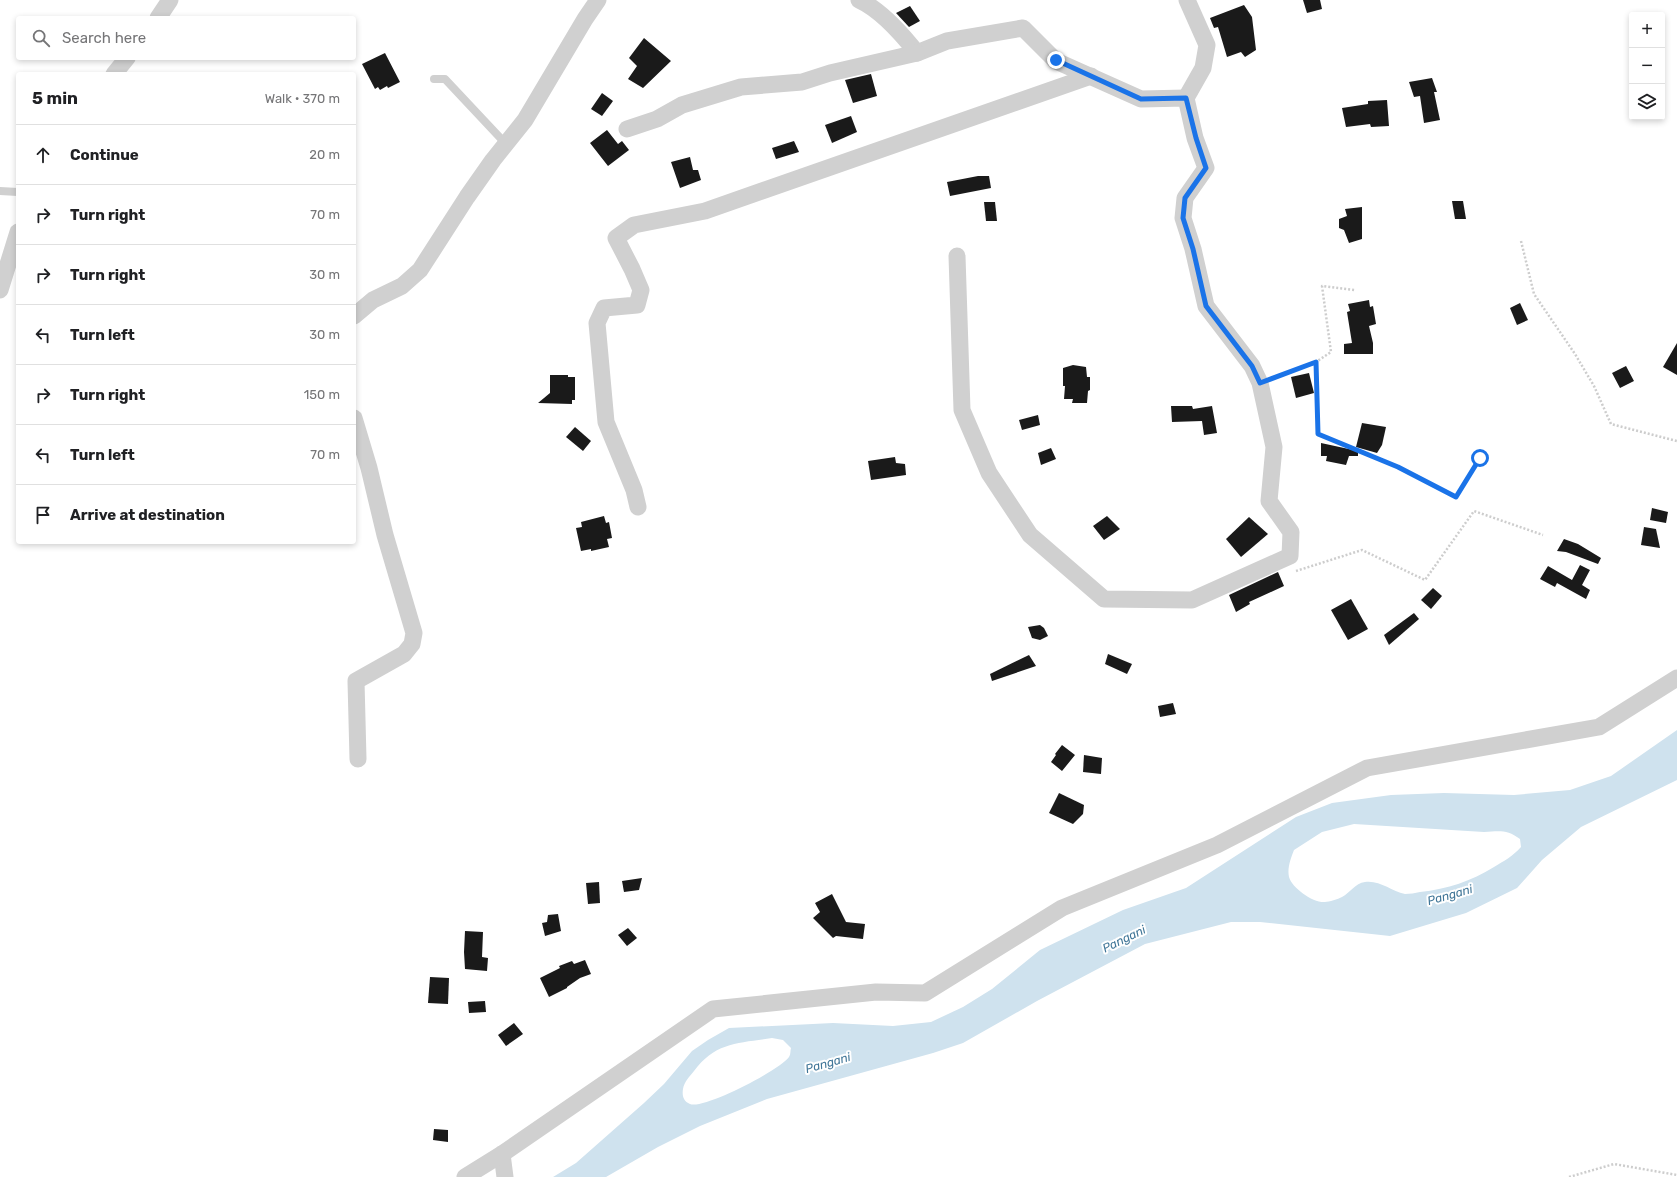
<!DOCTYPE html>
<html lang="en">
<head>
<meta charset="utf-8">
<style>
	:root { --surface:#fff; --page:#f2f2f2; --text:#202124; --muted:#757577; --line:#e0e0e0 }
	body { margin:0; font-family:Rubik,sans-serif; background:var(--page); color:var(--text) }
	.controls { position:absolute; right:12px; top:12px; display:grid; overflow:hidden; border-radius:4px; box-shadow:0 2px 6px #0003 }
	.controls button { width:36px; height:36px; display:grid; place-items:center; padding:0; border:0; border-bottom:1px solid var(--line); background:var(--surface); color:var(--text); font:20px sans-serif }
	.stop { position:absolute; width:12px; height:12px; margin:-9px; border:3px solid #1a73e8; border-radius:50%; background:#fff }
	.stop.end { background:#1a73e8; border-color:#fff; box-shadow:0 1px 4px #0008 }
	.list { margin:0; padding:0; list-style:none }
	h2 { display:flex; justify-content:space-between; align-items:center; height:52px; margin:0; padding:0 16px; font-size:17px }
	h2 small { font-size:13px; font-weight:400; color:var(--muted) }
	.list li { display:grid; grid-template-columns:26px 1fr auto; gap:12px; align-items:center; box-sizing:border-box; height:60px; padding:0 16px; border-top:1px solid var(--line) }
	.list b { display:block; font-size:15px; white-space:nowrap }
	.list em { font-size:13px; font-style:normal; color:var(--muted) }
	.icon { flex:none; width:22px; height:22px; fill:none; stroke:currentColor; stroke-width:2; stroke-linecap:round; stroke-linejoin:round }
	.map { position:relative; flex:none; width:1677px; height:1177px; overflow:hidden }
	.search { position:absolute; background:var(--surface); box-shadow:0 2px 6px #0003; left:16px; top:16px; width:340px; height:44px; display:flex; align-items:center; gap:10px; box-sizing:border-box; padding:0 14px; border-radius:4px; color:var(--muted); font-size:15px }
	.panel { position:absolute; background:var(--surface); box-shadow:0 2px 6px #0003; left:16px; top:72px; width:340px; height:472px; border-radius:4px }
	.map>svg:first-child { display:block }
	.water { fill:#cfe2ee; fill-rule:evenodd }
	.building { fill:#1a1a1a }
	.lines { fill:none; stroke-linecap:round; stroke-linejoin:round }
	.path { stroke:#cdcdcd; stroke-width:2.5; stroke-dasharray:2 2; stroke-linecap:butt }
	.service { stroke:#d0d0d0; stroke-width:8 }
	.minor { stroke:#d0d0d0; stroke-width:17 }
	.route { stroke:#1a73e8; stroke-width:5 }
	.labels { text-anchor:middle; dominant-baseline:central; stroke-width:4; stroke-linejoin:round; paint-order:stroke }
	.water-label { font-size:12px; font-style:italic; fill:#3f7597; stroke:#fff }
</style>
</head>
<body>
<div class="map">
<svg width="1677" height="1177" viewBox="0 0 1677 1177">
	<rect width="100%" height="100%" fill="#fff"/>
	<path class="water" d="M1677,730V780L1581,827L1542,860L1517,888L1466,913L1390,936L1260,922H1231L1145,944L1037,1001L963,1043L933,1053L767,1099L700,1126L658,1147L606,1177H553L576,1163L644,1103L664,1084L692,1051L708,1040L729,1028L833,1023L893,1026L931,1022L963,1007L992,989L1040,950L1123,910L1186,888L1296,817L1332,803L1391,795L1444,793L1514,795L1570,790L1611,776ZM1354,824L1484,832C1499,831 1507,829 1520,839L1521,847C1513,856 1504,861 1494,867C1471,881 1448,889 1420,892C1415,893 1410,894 1405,894C1391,891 1380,880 1365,882C1355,883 1350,893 1342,897C1338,899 1329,902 1325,902C1313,903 1292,888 1289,877C1287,868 1291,858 1294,850L1322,832ZM772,1038L783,1040L791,1048C790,1051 791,1054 789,1057C780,1070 703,1110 690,1104C683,1101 682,1095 683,1089C684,1082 690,1076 694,1071C715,1042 739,1043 772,1038Z"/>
	<g class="building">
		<path d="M1303,0H1320L1322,9L1307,13Z"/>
		<path d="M1244,5L1252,17L1256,50L1245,57L1241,52L1227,57L1218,27L1214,28L1210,18Z"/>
		<path d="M910,6L920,21L909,27L896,13Z"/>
		<path d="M644,38L671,61L643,88L628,79L637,66L629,58Z"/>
		<path d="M385,53L400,82L388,88L387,86L380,90L378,87L375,89L362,64Z"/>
		<path d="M871,74L877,96L853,103L845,80Z"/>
		<path d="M1432,78L1437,92H1434L1440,120L1424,123L1420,96L1414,97L1409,82Z"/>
		<path d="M602,93L613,101L602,116L591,109Z"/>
		<path d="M1387,100L1389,126L1371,127L1370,124L1346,127L1342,108L1368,104V101Z"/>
		<path d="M851,116L857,132L832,143L825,125Z"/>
		<path d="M607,130L618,144L622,141L629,150L608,166L590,143Z"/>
		<path d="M794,141L799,152L776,159L772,148Z"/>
		<path d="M690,157L693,170H698L701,180L680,188L671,162Z"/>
		<path d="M978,176H989L991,188L950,196L947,182Z"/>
		<path d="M1452,201H1463L1466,219H1455Z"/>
		<path d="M984,202H995L997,221H986Z"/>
		<path d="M1362,207V239L1349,243L1344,230L1339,228V219L1347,216L1345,209Z"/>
		<path d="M1369,300L1370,307L1373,306L1376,324L1369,326L1373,343V354H1344V344L1352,343L1347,312L1350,311L1348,304Z"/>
		<path d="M1520,303L1528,320L1517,325L1510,308Z"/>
		<path d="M1677,343V375L1663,367Z"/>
		<path d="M1073,365L1086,367L1087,377H1090V390L1088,391L1087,403H1072L1073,399H1064L1065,386H1063V368Z"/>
		<path d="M1626,366L1634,381L1620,388L1612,373Z"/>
		<path d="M1309,373L1314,393L1296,398L1291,377Z"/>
		<path d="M550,375H568V377H575V400H572V404L538,403L550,393Z"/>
		<path d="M1171,406H1192L1193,409L1212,406L1217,433L1204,435L1202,421L1172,422Z"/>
		<path d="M1038,415L1040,425L1022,430L1019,420Z"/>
		<path d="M1362,423L1386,427L1382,445L1377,453L1356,447Z"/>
		<path d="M575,427L591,441L583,451L566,437Z"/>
		<path d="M1321,443L1358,451V456H1349L1346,465L1326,461L1327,456H1321Z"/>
		<path d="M1051,448L1056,459L1041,465L1038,453Z"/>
		<path d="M895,457L896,463L905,464L906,475L871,480L868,461Z"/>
		<path d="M1652,508L1668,512L1666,523L1650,520Z"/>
		<path d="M604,516L606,523L609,522L612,538L607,539L609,547L591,551V549L581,551L576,528L582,527L581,522Z"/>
		<path d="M1107,516L1120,529L1104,540L1093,526Z"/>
		<path d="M1249,517L1268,534L1241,557L1226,539Z"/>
		<path d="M1644,527L1656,529L1660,548L1641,545Z"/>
		<path d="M1564,539L1578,544L1601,558L1598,564L1566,552L1557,551Z"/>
		<path d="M1580,565L1590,570L1582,585L1590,590L1586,599L1557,583L1555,587L1540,579L1548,566L1572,580Z"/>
		<path d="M1278,572L1284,586L1249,602L1250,604L1236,612L1229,595Z"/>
		<path d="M1433,588L1442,596L1431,609L1421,600Z"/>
		<path d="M1351,599L1368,629L1348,640L1331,610Z"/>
		<path d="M1414,613L1419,619L1389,645L1384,635Z"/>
		<path d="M1040,625L1044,628L1048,636L1040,640L1032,638L1028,627Z"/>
		<path d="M1108,654L1132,664L1127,674L1105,664Z"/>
		<path d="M1029,655L1036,666L992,681L990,674Z"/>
		<path d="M1173,703L1176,714L1160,717L1158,706Z"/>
		<path d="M1062,745L1075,755L1062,771L1051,762L1056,755L1055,754Z"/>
		<path d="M1084,755L1102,758L1101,774L1083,772Z"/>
		<path d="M1059,793L1084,805L1083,814L1073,824L1049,813Z"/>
		<path d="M642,878L639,890L624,892L622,881Z"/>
		<path d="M599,882L600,903L588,904L586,883Z"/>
		<path d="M832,894L846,922L865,924L863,939L836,936L833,938L813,918L820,912L815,903Z"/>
		<path d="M558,914L561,931L545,936L542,923L547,922L548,915Z"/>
		<path d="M628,928L637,938L627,946L618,935Z"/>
		<path d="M465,931L483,932L482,957L488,958L487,971L465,969L464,952Z"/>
		<path d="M585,960L591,974L580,978L567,987V988L549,997L540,978L560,968L559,966L572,961L574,964Z"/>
		<path d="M430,977L449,978L448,1004L428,1003Z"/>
		<path d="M485,1001L486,1012L469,1013L468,1002Z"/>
		<path d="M514,1023L523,1034L506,1046L498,1035Z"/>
		<path d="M434,1129L448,1130V1142L433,1140Z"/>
	</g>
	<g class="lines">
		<g class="path">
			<path d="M1521,241L1534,294L1575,354L1594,386L1611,424L1677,441"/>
			<path d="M1316,362L1318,434L1398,467L1456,497L1480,457"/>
			<path d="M1274,378L1313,364L1331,352L1322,286L1355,290"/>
			<path d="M1296,571L1362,550L1425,580L1474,511L1543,535"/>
			<path d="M1569,1177L1614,1164L1677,1175"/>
		</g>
		<g class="service">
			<path d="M434,79H445L506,144"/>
			<path d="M0,191L18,192"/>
		</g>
		<g class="minor">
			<path d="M859,0C881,10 902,34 917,53L947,41L1023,28L1056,61L1141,99L1186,98L1195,138L1206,168L1185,198L1183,218L1193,249L1206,306L1252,366L1260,383L1274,447L1269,501L1291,532L1290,556L1192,600L1104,599L1030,535L989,473L962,410L957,256"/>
			<path d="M158,18L170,0"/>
			<path d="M114,74L127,58"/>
			<path d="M1186,98L1203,68L1207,45L1187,0"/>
			<path d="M627,129L657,119L682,105L741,87L802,82L830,73L917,53"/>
			<path d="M0,290L18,232"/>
			<path d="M354,316L373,300L402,286L420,270L467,197L493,160L525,120L585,19L598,0"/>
			<path d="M354,418L369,468L385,535L414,633L412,644L404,654L356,681L358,759"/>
			<path d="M638,507L634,490L606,422L597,323L604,308L637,305L641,290L632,269L616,238L634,225L705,211L1091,76"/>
			<path d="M502,1154L505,1177"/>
			<path d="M465,1177L502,1154L713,1009L876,992L925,993L1062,908L1217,845L1367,768L1599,727L1677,678"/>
		</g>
	</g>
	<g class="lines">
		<path class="route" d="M1056,60L1141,99L1186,98L1196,138L1206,168L1185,198L1183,218L1193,249L1206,306L1252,366L1260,383L1316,362L1318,434L1398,467L1456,497L1480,458"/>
	</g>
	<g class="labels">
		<g class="water-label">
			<text transform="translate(1450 895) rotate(-16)">Pangani</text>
			<text transform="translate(1124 939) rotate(-26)">Pangani</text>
			<text transform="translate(828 1063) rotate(-16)">Pangani</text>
		</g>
	</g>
</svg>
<div class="controls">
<button>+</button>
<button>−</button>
<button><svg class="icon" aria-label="layers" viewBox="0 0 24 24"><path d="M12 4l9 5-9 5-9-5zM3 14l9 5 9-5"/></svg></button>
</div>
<div class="stop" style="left:1480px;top:458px"></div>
<div class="stop end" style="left:1056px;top:60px"></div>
<div class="search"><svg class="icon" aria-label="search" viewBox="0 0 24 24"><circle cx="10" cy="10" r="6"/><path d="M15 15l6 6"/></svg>Search here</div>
<section class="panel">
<h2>5 min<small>Walk · 370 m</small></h2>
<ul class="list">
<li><svg class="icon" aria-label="ahead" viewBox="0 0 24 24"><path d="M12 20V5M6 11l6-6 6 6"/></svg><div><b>Continue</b></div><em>20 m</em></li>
<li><svg class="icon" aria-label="right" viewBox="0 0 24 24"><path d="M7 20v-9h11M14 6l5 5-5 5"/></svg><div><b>Turn right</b></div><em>70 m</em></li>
<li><svg class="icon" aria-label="right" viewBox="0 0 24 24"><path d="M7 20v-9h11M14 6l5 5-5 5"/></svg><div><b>Turn right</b></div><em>30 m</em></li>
<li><svg class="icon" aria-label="left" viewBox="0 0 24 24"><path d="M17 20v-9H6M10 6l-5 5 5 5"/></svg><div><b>Turn left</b></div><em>30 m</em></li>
<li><svg class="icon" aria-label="right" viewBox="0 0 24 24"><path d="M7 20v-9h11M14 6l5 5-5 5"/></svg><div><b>Turn right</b></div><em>150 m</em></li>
<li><svg class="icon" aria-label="left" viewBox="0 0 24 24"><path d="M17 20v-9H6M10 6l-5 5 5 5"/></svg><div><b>Turn left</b></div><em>70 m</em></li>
<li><svg class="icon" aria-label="arrive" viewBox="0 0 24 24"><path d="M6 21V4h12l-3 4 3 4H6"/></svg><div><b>Arrive at destination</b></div></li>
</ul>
</section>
</div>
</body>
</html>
